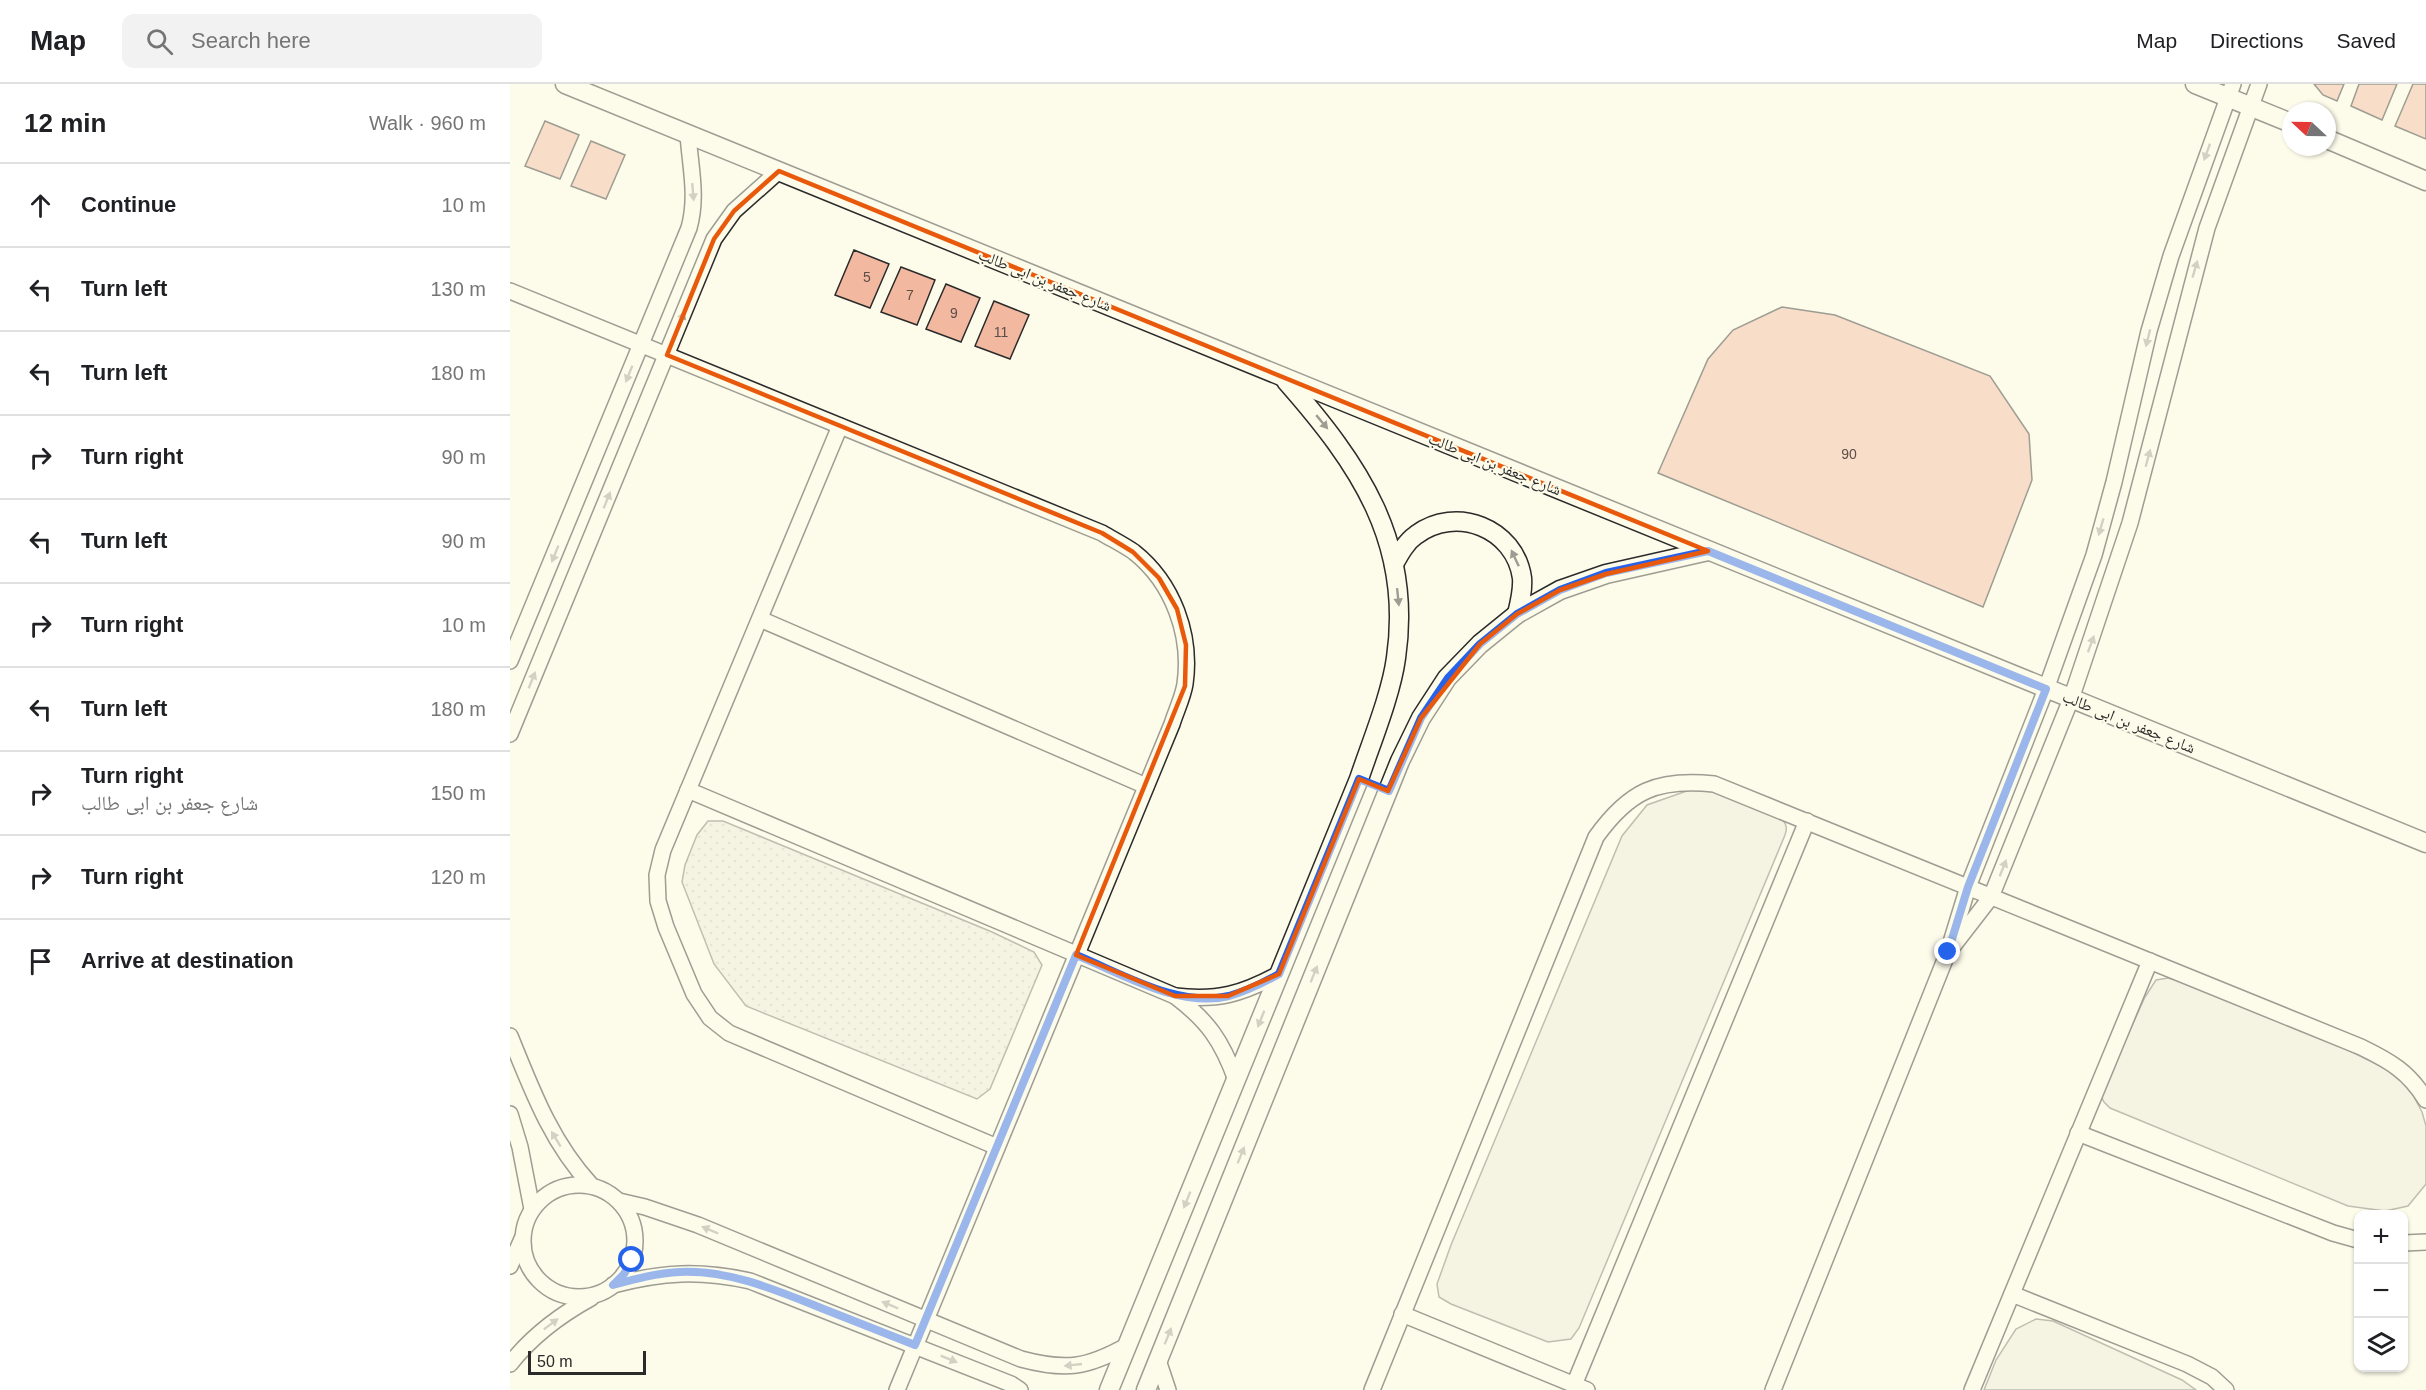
<!DOCTYPE html>
<html lang="en">
<head>
<meta charset="utf-8">
<style>
	:root { --surface:#fff; --page:#f2f2f2; --text:#202124; --muted:#757577; --line:#e0e0e0 }
	body { margin:0; font-family:Helvetica,"Noto Naskh Arabic",sans-serif; background:var(--page); color:var(--text) }
	.controls { position:absolute; right:18px; bottom:18px; display:grid; overflow:hidden; border-radius:12px; box-shadow:0 2px 4px #0004 }
	.controls button { width:54px; height:54px; display:grid; place-items:center; padding:0; border:0; border-bottom:2px solid var(--line); background:var(--surface); color:var(--text); font:30px sans-serif }
	.compass { position:absolute; left:1772px; top:18px; width:54px; height:54px; border-radius:50%; background:var(--surface); box-shadow:0 2px 4px #0004; rotate:292deg }
	.scale { position:absolute; left:18px; bottom:15px; width:118px; box-sizing:border-box; padding-left:6px; border:3px solid #2b2b2b; border-top:0; font-size:16px; line-height:21px; white-space:nowrap; color:#2b2b2b; -webkit-text-stroke:4px #fdfbea; paint-order:stroke }
	.stop { position:absolute; width:18px; height:18px; margin:-14px; border:4px solid #2563eb; border-radius:50%; background:#fff }
	.stop.end { background:#2563eb; border-color:#fff; box-shadow:0 2px 6px #0008 }
	.list { margin:0; padding:0; list-style:none }
	h2 { display:flex; justify-content:space-between; align-items:center; height:78px; margin:0; padding:0 24px; font-size:26px }
	h2 small { font-size:20px; font-weight:400; color:var(--muted) }
	.list li { display:grid; grid-template-columns:39px 1fr auto; gap:18px; align-items:center; box-sizing:border-box; height:84px; padding:0 24px; border-top:2px solid var(--line) }
	.list b { display:block; font-size:22px; white-space:nowrap }
	.list p { margin:0; font-size:20px; white-space:nowrap; color:var(--muted) }
	.list em { font-size:20px; font-style:normal; color:var(--muted) }
	.icon { flex:none; width:33px; height:33px; fill:none; stroke:currentColor; stroke-width:2; stroke-linecap:round; stroke-linejoin:round }
	.map { position:relative; flex:none; width:1916px; height:1306px; overflow:hidden }
	header { display:flex; align-items:center; gap:36px; box-sizing:border-box; height:84px; padding:0 30px; background:var(--surface); border-bottom:2px solid var(--line) }
	header strong { font-size:28px }
	nav { display:flex; gap:33px; margin-inline-start:auto; font-size:21px }
	.search { width:420px; height:54px; background:var(--page); display:flex; align-items:center; gap:15px; box-sizing:border-box; padding:0 21px; border-radius:12px; color:var(--muted); font-size:22px }
	main { display:flex }
	aside { flex:1; background:var(--surface) }
	.map>svg:first-child { display:block }
	.park { fill:#ecebdb; stroke:#74746e; stroke-width:1.5 }
	.garden { fill:url(#garden-dots); stroke:#74746e; stroke-width:1.5 }
	.building { fill:#f2b8a0; stroke:#2b2b2b; stroke-width:1.5 }
	.lines { fill:none; stroke-linecap:round; stroke-linejoin:round }
	.minor-casing { stroke:#2b2b2b; stroke-width:18 }
	.tertiary-casing { stroke:#2b2b2b; stroke-width:21 }
	.minor { stroke:#fdfbea; stroke-width:15 }
	.tertiary { stroke:#fdfbea; stroke-width:18 }
	.oneway { fill:#9e9d94 }
	.route { stroke:#2563eb; stroke-width:8 }
	.marked { fill:none; stroke:#e8590c; stroke-width:4.5; stroke-linejoin:round }
	.labels { text-anchor:middle; dominant-baseline:central; stroke-width:4.5; stroke-linejoin:round; paint-order:stroke }
	.number-label { font-size:14px; fill:#5d4e48 }
	.street-label { font-size:16px; fill:#2b2b2b; stroke:#fdfbea }
</style>
</head>
<body>
<header>
<strong>Map</strong>
<div class="search"><svg class="icon" aria-label="search" viewBox="0 0 24 24"><circle cx="10" cy="10" r="6"/><path d="M15 15l6 6"/></svg>Search here</div>
<nav><a>Map</a><a>Directions</a><a>Saved</a></nav>
</header>
<main>
<aside>
<h2>12 min<small>Walk · 960 m</small></h2>
<ul class="list">
<li><svg class="icon" aria-label="ahead" viewBox="0 0 24 24"><path d="M12 20V5M6 11l6-6 6 6"/></svg><div><b>Continue</b></div><em>10 m</em></li>
<li><svg class="icon" aria-label="left" viewBox="0 0 24 24"><path d="M17 20v-9H6M10 6l-5 5 5 5"/></svg><div><b>Turn left</b></div><em>130 m</em></li>
<li><svg class="icon" aria-label="left" viewBox="0 0 24 24"><path d="M17 20v-9H6M10 6l-5 5 5 5"/></svg><div><b>Turn left</b></div><em>180 m</em></li>
<li><svg class="icon" aria-label="right" viewBox="0 0 24 24"><path d="M7 20v-9h11M14 6l5 5-5 5"/></svg><div><b>Turn right</b></div><em>90 m</em></li>
<li><svg class="icon" aria-label="left" viewBox="0 0 24 24"><path d="M17 20v-9H6M10 6l-5 5 5 5"/></svg><div><b>Turn left</b></div><em>90 m</em></li>
<li><svg class="icon" aria-label="right" viewBox="0 0 24 24"><path d="M7 20v-9h11M14 6l5 5-5 5"/></svg><div><b>Turn right</b></div><em>10 m</em></li>
<li><svg class="icon" aria-label="left" viewBox="0 0 24 24"><path d="M17 20v-9H6M10 6l-5 5 5 5"/></svg><div><b>Turn left</b></div><em>180 m</em></li>
<li><svg class="icon" aria-label="right" viewBox="0 0 24 24"><path d="M7 20v-9h11M14 6l5 5-5 5"/></svg><div><b>Turn right</b><p>شارع جعفر بن ابى طالب</p></div><em>150 m</em></li>
<li><svg class="icon" aria-label="right" viewBox="0 0 24 24"><path d="M7 20v-9h11M14 6l5 5-5 5"/></svg><div><b>Turn right</b></div><em>120 m</em></li>
<li><svg class="icon" aria-label="arrive" viewBox="0 0 24 24"><path d="M6 21V4h12l-3 4 3 4H6"/></svg><div><b>Arrive at destination</b></div></li>
</ul>
</aside>
<div class="map">
<svg width="1916" height="1306" viewBox="0 0 1916 1306">
	<defs>
		<pattern id="garden-dots" width="8" height="8" patternUnits="userSpaceOnUse" patternTransform="scale(1.5)"><rect width="8" height="8" fill="#ecebdb"/><path d="M2 2h.1M6 6h.1" fill="none" stroke="#cbcabc" stroke-width="1.8" stroke-linecap="round"/></pattern>
	</defs>
	<rect width="100%" height="100%" fill="#fdfbea"/>
	<g class="park">
		<path d="M1185,704C1204,708 1271,721 1276,742C1277,745 1276,748 1275,751L1069,1244L1061,1255L1038,1258L941,1220L929,1213L927,1200L941,1161L1112,752L1137,721Z"/>
		<path d="M1658,894L1676,899L1834,964L1894,994L1912,1028L1916,1042V1100L1898,1122L1875,1127L1838,1122L1600,1024L1594,1018L1591,1012L1594,1003L1635,913L1646,896Z"/>
		<path d="M1526,1235L1543,1237L1672,1296L1686,1306H1474L1486,1276L1506,1245Z"/>
	</g>
	<path class="garden" d="M198,737H213L482,848L524,868L532,881L480,1005L467,1015L236,922L204,880L172,798L175,781L187,751Z"/>
	<g class="building">
		<path d="M1804,0H1834L1827,17L1813,11Z"/>
		<path d="M1849,0H1887L1872,36L1841,22Z"/>
		<path d="M1903,0H1916V55L1885,42Z"/>
		<path d="M35,37L69,51L50,95L15,82Z"/>
		<path d="M81,57L115,71L96,115L61,102Z"/>
		<path d="M344,166L379,180L360,224L325,211Z"/>
		<path d="M391,183L425,196L407,241L371,228Z"/>
		<path d="M436,200L470,214L451,258L416,245Z"/>
		<path d="M484,217L519,231L500,275L465,262Z"/>
		<path d="M1272,223L1325,231L1480,292L1519,350L1522,396L1473,523L1148,389L1198,275L1223,246Z"/>
	</g>
	<g class="lines">
		<defs>
			<g id="minor">
				<path d="M0,207L592,449C602,455 614,461 624,468C663,499 682,551 675,600C673,613 666,627 662,640L387,1306"/>
				<path d="M330,342L153,766L147,791L148,817L156,843L184,910L200,934L219,949L487,1063"/>
				<path d="M250,535L636,702"/>
				<path d="M0,577L179,144C188,112 180,82 178,50"/>
				<path d="M0,650L204,155L224,127L269,87"/>
				<path d="M178,706L665,912C698,937 712,957 726,996"/>
				<path d="M1440,866L1481,813L1561,615L1620,439L1697,144L1749,0"/>
				<path d="M665,912C708,917 732,910 769,890"/>
				<path d="M0,952C22,1006 41,1058 81,1101"/>
				<path d="M0,1030L10,1063L22,1125"/>
				<path d="M1568,1049L1823,1149L1848,1156"/>
				<circle cx="69" cy="1157" r="56"/>
				<path d="M109,1117L135,1123L188,1141L511,1275C556,1287 577,1284 618,1261"/>
				<path d="M1894,1159L1916,1158"/>
				<path d="M0,1182L12,1155"/>
				<path d="M103,1201C153,1188 189,1186 240,1197L501,1300L510,1306"/>
				<path d="M1502,1210L1677,1280L1702,1293L1716,1306"/>
				<path d="M892,1230L1077,1306"/>
				<path d="M648,1276L658,1306"/>
				<path d="M0,1280C22,1252 50,1231 81,1214"/>
				<path d="M1064,1301L1297,737"/>
				<path d="M862,1306L1086,753C1119,707 1147,694 1204,700L1851,963C1880,977 1899,988 1916,1016"/>
				<path d="M1263,1306L1438,868L1458,803L1536,605L1584,471L1604,398L1639,247L1661,172L1723,0"/>
				<path d="M1462,1306L1640,877"/>
			</g>
			<g id="tertiary">
				<path d="M55,0L1916,759"/>
				<path d="M1685,0L1781,39"/>
				<path d="M1817,55L1916,97"/>
				<path d="M884,480C890,469 896,458 906,451C946,421 1005,444 1012,494C1013,506 1010,518 1007,530"/>
				<path d="M599,1306L849,695C861,659 881,611 886,574C903,458 849,380 776,297"/>
				<path d="M636,1306L890,677L911,634L937,594L970,560L1007,530L1050,506L1096,490L1198,467"/>
			</g>
		</defs>
		<use href="#minor" class="minor-casing"/>
		<use href="#tertiary" class="tertiary-casing"/>
		<use href="#minor" class="minor"/>
		<use href="#tertiary" class="tertiary"/>
	</g>
	<defs><path id="oneway-solid" d="M-6-.8H1V-3.2L6.5 0L1 3.2V.8H-6Z" transform="scale(1.5)"/></defs>
	<g class="oneway">
		<use href="#oneway-solid" transform="translate(1697 68) rotate(110)"/>
		<use href="#oneway-solid" transform="translate(183 108) rotate(85)"/>
		<use href="#oneway-solid" transform="translate(1685 185) rotate(-74)"/>
		<use href="#oneway-solid" transform="translate(171 236) rotate(-68)"/>
		<use href="#oneway-solid" transform="translate(1638 254) rotate(104)"/>
		<use href="#oneway-solid" transform="translate(119 290) rotate(112)"/>
		<use href="#oneway-solid" transform="translate(812 338) rotate(50)"/>
		<use href="#oneway-solid" transform="translate(1638 374) rotate(-75)"/>
		<use href="#oneway-solid" transform="translate(97 416) rotate(-68)"/>
		<use href="#oneway-solid" transform="translate(1591 443) rotate(106)"/>
		<use href="#oneway-solid" transform="translate(45 470) rotate(112)"/>
		<use href="#oneway-solid" transform="translate(1005 474) rotate(-115)"/>
		<use href="#oneway-solid" transform="translate(888 513) rotate(84)"/>
		<use href="#oneway-solid" transform="translate(1581 560) rotate(-70)"/>
		<use href="#oneway-solid" transform="translate(22 596) rotate(-68)"/>
		<use href="#oneway-solid" transform="translate(1493 784) rotate(-68)"/>
		<use href="#oneway-solid" transform="translate(804 890) rotate(-68)"/>
		<use href="#oneway-solid" transform="translate(751 935) rotate(112)"/>
		<use href="#oneway-solid" transform="translate(46 1055) rotate(-121)"/>
		<use href="#oneway-solid" transform="translate(731 1071) rotate(-68)"/>
		<use href="#oneway-solid" transform="translate(677 1116) rotate(112)"/>
		<use href="#oneway-solid" transform="translate(200 1146) rotate(-157)"/>
		<use href="#oneway-solid" transform="translate(380 1221) rotate(-157)"/>
		<use href="#oneway-solid" transform="translate(41 1240) rotate(-37)"/>
		<use href="#oneway-solid" transform="translate(658 1252) rotate(-68)"/>
		<use href="#oneway-solid" transform="translate(439 1275) rotate(22)"/>
		<use href="#oneway-solid" transform="translate(563 1281) rotate(174)"/>
	</g>
	<g class="lines">
		<path class="route" d="M122,1176L114,1190L103,1201C125,1195 147,1189 170,1188C220,1186 266,1206 311,1224C342,1236 374,1249 405,1261L566,871C613,890 668,924 719,912C737,907 753,899 769,890L849,695L879,707L911,634L938,594L970,560L1007,530L1050,506L1096,489L1198,467L1536,605L1458,803L1438,868"/>
	</g>
	<path d="M0 0H1916V1306H0ZM269,87L1198,467L1096,490L1050,506L1007,530L970,560L911,634L878,707L849,695L769,890L718,912H665L566,871L675,602L676,561L667,525L649,494L623,468L592,449L157,271L204,155L224,127Z" fill="#fdfbea" fill-opacity=".55" fill-rule="evenodd"/>
	<path class="marked" d="M269,87L1198,467L1096,490L1050,506L1007,530L970,560L911,634L878,707L849,695L769,890L718,912H665L566,871L675,602L676,561L667,525L649,494L623,468L592,449L157,271L204,155L224,127Z"/>
	<g class="labels">
		<g class="number-label">
			<text x="357" y="193">5</text>
			<text x="400" y="211">7</text>
			<text x="444" y="229">9</text>
			<text x="491" y="248">11</text>
			<text x="1339" y="370">90</text>
		</g>
		<g class="street-label">
			<text transform="translate(535 196) rotate(22)">شارع جعفر بن ابى طالب</text>
			<text transform="translate(985 380) rotate(22)">شارع جعفر بن ابى طالب</text>
			<text transform="translate(1619 638) rotate(22)">شارع جعفر بن ابى طالب</text>
		</g>
	</g>
</svg>
<div class="controls">
<button>+</button>
<button>−</button>
<button><svg class="icon" aria-label="layers" viewBox="0 0 24 24"><path d="M12 4l9 5-9 5-9-5zM3 14l9 5 9-5"/></svg></button>
</div>
<svg class="compass" viewBox="-18 -18 36 36"><path d="M0-13l5 13h-10z" fill="#e53935"/><path d="M0 13l5-13h-10z" fill="#757577"/></svg>
<div class="scale">50 m</div>
<div class="stop" style="left:122px;top:1176px"></div>
<div class="stop end" style="left:1438px;top:868px"></div>
</div>
</main>
</body>
</html>
